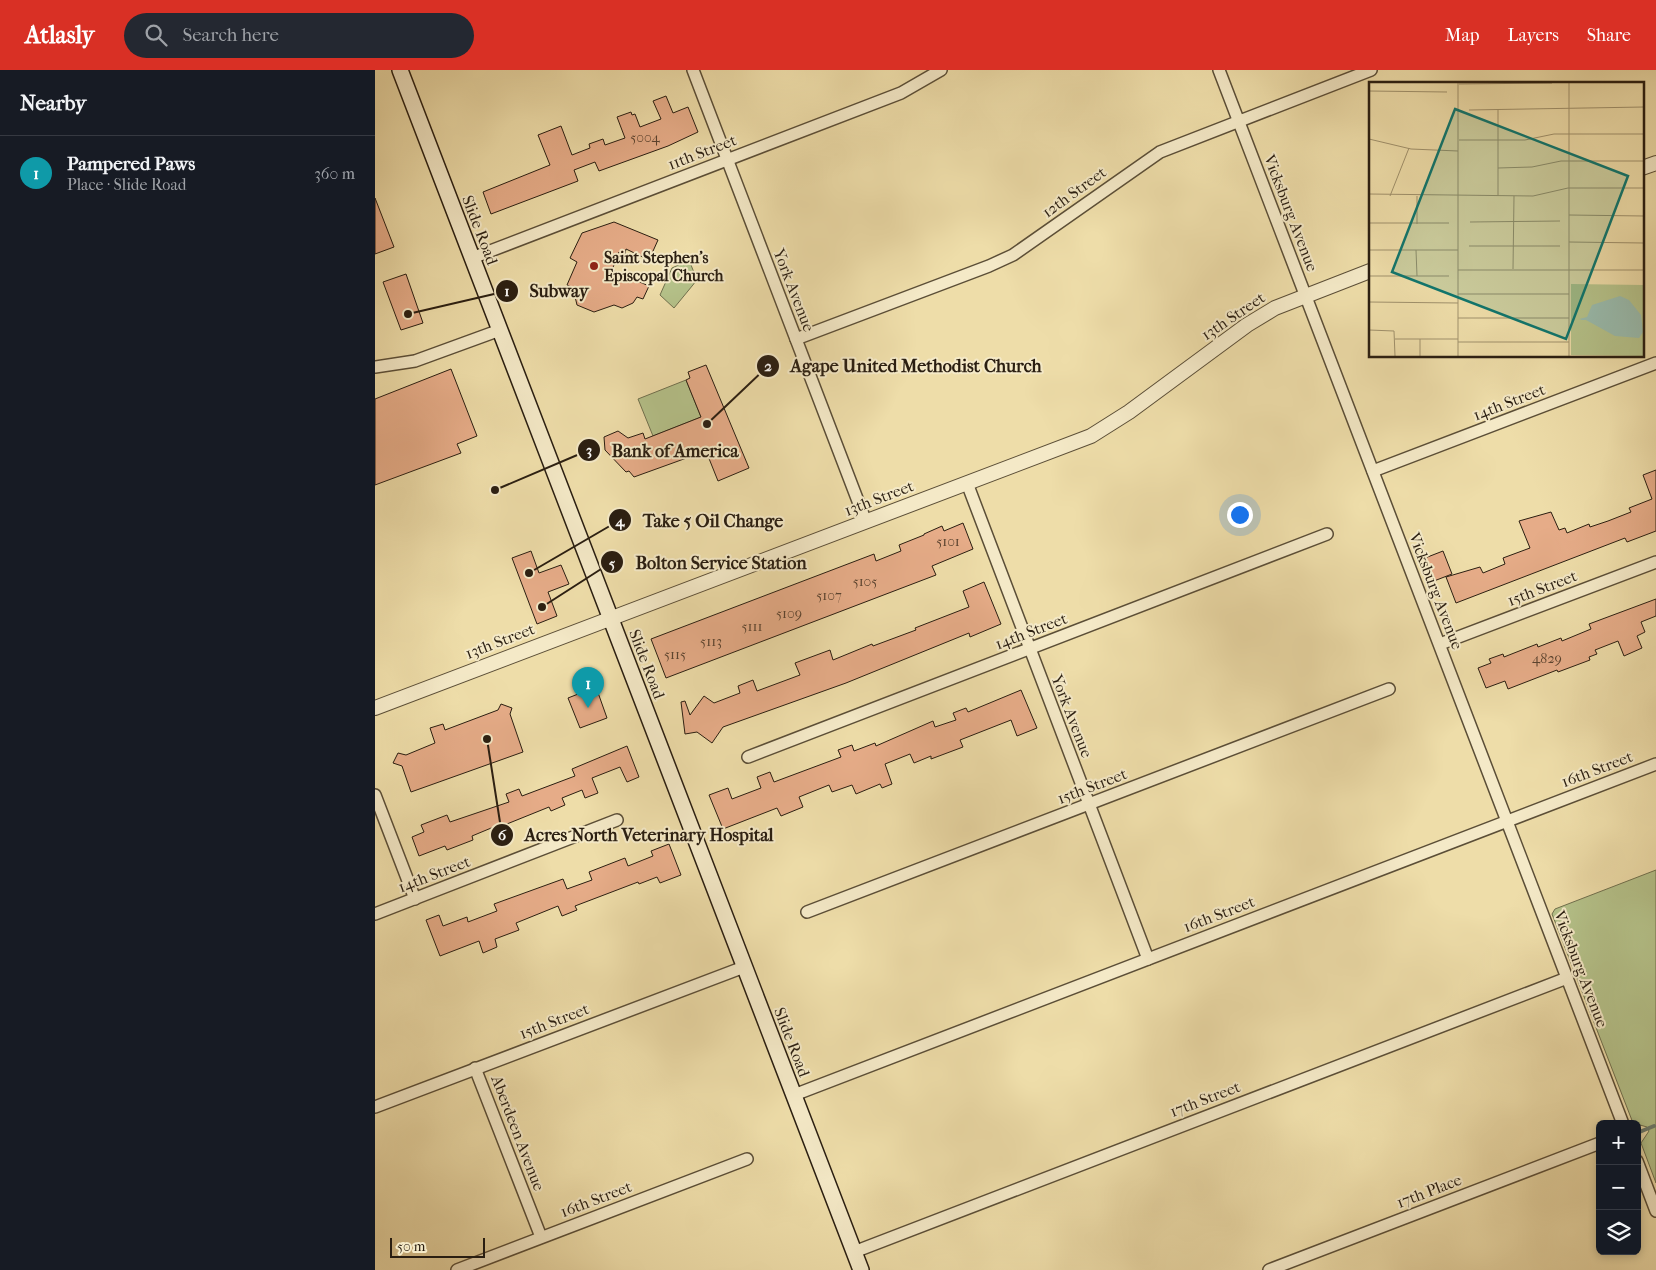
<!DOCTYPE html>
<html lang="en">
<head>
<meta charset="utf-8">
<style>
	:root { --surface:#171b24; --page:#242831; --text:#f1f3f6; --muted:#9ea1a6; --line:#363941; --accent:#d93025 }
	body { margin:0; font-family:"IM FELL French Canon",serif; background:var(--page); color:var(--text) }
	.controls { position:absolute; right:15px; bottom:15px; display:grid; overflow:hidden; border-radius:8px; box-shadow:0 2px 8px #0003 }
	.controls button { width:45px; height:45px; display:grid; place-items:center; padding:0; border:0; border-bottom:1px solid var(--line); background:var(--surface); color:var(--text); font:25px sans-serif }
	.scale { position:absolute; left:15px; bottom:12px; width:95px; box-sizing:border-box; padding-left:5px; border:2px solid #2a1e11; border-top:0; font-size:14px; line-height:18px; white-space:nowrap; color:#2a1e11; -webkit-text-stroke:4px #f4e9c7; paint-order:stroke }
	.you { position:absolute; left:864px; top:444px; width:18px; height:18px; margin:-12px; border:4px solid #fff; border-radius:50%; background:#1a73e8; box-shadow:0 0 0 8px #1a73e833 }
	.badge { display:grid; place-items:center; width:32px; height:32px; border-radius:50%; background:var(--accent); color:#fff; font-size:16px; font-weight:700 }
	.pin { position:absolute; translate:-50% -41px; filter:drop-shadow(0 1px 2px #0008) }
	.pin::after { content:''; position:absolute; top:26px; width:18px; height:15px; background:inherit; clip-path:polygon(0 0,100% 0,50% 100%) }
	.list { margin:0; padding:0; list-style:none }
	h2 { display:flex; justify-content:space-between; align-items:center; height:65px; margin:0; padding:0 20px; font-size:21px }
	h2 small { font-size:16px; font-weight:400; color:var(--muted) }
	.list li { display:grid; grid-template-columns:32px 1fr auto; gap:15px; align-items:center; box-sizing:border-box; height:75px; padding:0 20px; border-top:1px solid var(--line) }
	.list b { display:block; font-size:19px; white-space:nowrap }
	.list p { margin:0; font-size:16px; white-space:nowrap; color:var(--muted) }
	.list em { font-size:16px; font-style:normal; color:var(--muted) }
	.icon { flex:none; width:28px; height:28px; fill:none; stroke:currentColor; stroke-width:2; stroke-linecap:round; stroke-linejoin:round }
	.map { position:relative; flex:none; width:1281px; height:1200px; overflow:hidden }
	header { display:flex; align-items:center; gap:30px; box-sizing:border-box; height:70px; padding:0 25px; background:var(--accent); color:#fff }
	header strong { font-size:24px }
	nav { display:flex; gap:28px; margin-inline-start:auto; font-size:18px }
	.search { width:350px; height:45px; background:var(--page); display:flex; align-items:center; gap:12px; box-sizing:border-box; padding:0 18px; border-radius:28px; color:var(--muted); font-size:19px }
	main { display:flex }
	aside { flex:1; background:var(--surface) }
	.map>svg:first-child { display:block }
	.green { fill:#b5c28a; stroke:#70704e }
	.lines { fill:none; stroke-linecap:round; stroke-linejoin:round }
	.stream { stroke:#6d7c6f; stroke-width:4 }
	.building { fill:#e6ac88; stroke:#2a1e11 }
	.minor-casing { stroke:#5b4e37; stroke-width:14 }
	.tertiary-casing { stroke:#5b4e37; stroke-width:16 }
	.secondary-casing { stroke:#2a1e11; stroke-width:18 }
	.minor { stroke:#f4e9c7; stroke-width:11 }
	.tertiary { stroke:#f4e9c7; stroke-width:14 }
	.secondary { stroke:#f4e9c7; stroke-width:15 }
	.poi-dot { fill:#8f2418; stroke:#f4e9c7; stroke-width:2 }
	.labels { text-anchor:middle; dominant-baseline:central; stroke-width:4; stroke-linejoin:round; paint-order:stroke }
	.number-label { font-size:14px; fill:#59422f }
	.street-label { font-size:16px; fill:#2a1e11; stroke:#f4e9c7 }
	.poi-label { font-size:16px; font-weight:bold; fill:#2a1e11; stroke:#f4e9c7; text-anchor:start }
	.inset-road { fill:none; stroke:#a0916c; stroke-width:1 }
	.view { fill:#0f766e; fill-opacity:0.15; stroke:#0f766e; stroke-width:2.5 }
	.inset-edge { fill:none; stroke:#2a1e11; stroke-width:2.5 }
	.leader { fill:none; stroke:#2a1e11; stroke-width:2 }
	.callout-dot { fill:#2a1e11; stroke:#f4e9c7; stroke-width:2 }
	.mark-label { font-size:15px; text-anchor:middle; font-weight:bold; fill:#fff }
	.callout-label { font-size:18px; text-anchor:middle; font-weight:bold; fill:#2a1e11; stroke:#f4e9c7; stroke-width:4; stroke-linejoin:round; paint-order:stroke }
</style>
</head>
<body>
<header>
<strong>Atlasly</strong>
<div class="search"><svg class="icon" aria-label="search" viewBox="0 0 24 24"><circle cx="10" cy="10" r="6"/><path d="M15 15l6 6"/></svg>Search here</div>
<nav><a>Map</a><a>Layers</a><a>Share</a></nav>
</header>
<main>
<aside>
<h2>Nearby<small></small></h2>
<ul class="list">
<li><span class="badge" style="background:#0f9aa8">1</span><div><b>Pampered Paws</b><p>Place · Slide Road</p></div><em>360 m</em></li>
</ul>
</aside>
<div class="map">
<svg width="1281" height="1200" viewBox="0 0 1281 1200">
	<rect width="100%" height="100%" fill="#eedda9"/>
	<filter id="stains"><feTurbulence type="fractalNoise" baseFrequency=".004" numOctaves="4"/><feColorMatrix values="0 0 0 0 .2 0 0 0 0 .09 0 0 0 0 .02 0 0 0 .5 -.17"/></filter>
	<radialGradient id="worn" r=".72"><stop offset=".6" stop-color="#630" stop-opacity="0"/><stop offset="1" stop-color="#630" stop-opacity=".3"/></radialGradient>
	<g class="green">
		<path d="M314,190L322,210L299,238L285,225L297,198Z"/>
		<path d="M311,310L326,347L278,366L263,329Z"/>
		<path d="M1281,800V1113L1266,1073L1274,1061L1272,1057L1258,1053L1177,844L1180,839Z"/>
	</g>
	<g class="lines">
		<path class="stream" d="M1262,1063L1279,1056"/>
	</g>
	<g class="building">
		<path d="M291,26L298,43L313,37L323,62L293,76L224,101L220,92L199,100L203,111L116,144L108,122L175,95L163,65L186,56L197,85L215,78L214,74L228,69L230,75L250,68L242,47L256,42L257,45L260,44L265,57L286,49L278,31Z"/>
		<path d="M0,128L19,177L0,184Z"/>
		<path d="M239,152L283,170L274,190L251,179L250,184L244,182L237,200L274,216L268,229L262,227L258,233L247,238L239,235L219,242L202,235L198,218L192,215L202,192L195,188L207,163Z"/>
		<path d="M31,204L48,253L26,260L8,212Z"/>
		<path d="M331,295L374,398L343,411L331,381L259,407L254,401L251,402L230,380L229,367L243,361L253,368L268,363L270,369L326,347L311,310L315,308L313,302Z"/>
		<path d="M76,299L102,366L82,374L86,383L0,415V329Z"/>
		<path d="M1281,400V461L1252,472L1250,468L1081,533L1071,507L1105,497L1108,503L1130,494L1128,488L1155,478L1144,451L1176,442L1184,460L1190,458L1192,463L1214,454L1215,457L1233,451L1256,442L1254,438L1277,429L1268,405Z"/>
		<path d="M588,453L598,479L557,496L561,505L291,608L276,569L499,484L501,491L526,481L524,475L549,465V464L567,456L569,461Z"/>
		<path d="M156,481L164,503L186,495L194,514L173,522L182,546L162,554L137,488Z"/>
		<path d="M1068,481L1077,504L1059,511L1050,488Z"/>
		<path d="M609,512L626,554L595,567L594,563L471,613L348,657L337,673L322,662L310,664L306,632L310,631L315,645L329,626L339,633L365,623L363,616L378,610L382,621L425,605L420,593L455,580L458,590L497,574L498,576L541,560L540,558L594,537L588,521Z"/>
		<path d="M1281,529V546L1266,552L1270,562L1262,566L1267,578L1249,586L1243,571L1220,580L1222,584L1214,587L1215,590L1183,602L1182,600L1133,619L1130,611L1111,618L1103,598L1116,593L1114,589L1128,584L1129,587L1162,574L1163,577L1186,568L1187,571L1216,559L1214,554Z"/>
		<path d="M221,617L232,648L205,658L193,628Z"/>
		<path d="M646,620L662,658L642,666L636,650L585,670L588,677L556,689V686L539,693L535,684L510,694L517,714L507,718L505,714L481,724L477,715L457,722L454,715L424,727L428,737L406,746L402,738L348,759L334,725L353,718L357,729L386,718L382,707L395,702L399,712L466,687L463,680L477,675L479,681L500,673L501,676L558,651L560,657L581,650L578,643L591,638L593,642Z"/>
		<path d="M126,634L137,638L135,644L148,682L36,722L27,696L18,693L23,683L31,685L60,673L55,658L68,654L70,660L123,640Z"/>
		<path d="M252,676L264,707L252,712L245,697L217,708L223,723L210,728L207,720L187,728L190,735L176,741L174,737L122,758L121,756L97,766L98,770L72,780L70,776L44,786L37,767L49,762L46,755L72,745L75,752L134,732L131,724L144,719L147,726L200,706L197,699Z"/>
		<path d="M294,774L306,805L285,813L282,807L264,814L263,812L200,836L202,840L187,846L183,836L141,853L144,860L120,869L122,877L108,883L104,871L65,886L51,850L64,845L68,856L92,847L93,852L122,841L119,834L188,809L192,819L217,810L214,802L250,788L253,796L278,786L276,781Z"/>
	</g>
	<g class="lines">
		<defs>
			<g id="minor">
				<path d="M318,0L491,452"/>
				<path d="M844,0L1248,1054"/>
				<path d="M97,188L526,23L566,0"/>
				<path d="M421,269L614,196L638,185L785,82L996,0"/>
				<path d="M0,297L40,291L125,260"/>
				<path d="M998,401L1281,293"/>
				<path d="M592,413L773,889"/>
				<path d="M1065,574L1281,492"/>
				<path d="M373,687L952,464"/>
				<path d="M0,725L40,829"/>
				<path d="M432,842L1014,619"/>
				<path d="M0,844L242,750"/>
				<path d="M100,998L166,1167"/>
				<path d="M419,1025L1281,694"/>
				<path d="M0,1037L369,897"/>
				<path d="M1262,1091L1281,1141"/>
				<path d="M479,1182L1192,908"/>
				<path d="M82,1200L372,1089"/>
				<path d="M894,1200L1225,1073"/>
			</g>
			<g id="tertiary">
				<path d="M1267,98L1281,93"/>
				<path d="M0,638L716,366L754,342L872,255L900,238L995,201"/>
			</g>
			<path id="secondary" d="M25,0L486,1200"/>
		</defs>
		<use href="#minor" class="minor-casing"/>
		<use href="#tertiary" class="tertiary-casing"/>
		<use href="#secondary" class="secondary-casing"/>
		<use href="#minor" class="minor"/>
		<use href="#tertiary" class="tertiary"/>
		<use href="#secondary" class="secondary"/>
	</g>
	<circle class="poi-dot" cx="219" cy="196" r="5"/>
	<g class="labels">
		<g class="number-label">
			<text x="270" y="67">5004</text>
			<text x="573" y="471">5101</text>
			<text x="490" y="511">5105</text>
			<text x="454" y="525">5107</text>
			<text x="414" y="543">5109</text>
			<text x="377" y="556">5111</text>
			<text x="336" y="571">5113</text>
			<text x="300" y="584">5115</text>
			<text x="1172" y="588">4829</text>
		</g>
		<g class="street-label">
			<text transform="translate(327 82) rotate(-21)">11th Street</text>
			<text transform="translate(699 122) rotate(-36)">12th Street</text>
			<text transform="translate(916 143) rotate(69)">Vicksburg Avenue</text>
			<text transform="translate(105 160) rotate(69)">Slide Road</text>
			<text transform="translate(419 220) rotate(69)">York Avenue</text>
			<text transform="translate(858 246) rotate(-34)">13th Street</text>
			<text transform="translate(1134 332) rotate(-21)">14th Street</text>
			<text transform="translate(504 428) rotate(-21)">13th Street</text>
			<text transform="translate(1167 518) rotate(-21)">15th Street</text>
			<text transform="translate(1061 521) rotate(69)">Vicksburg Avenue</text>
			<text transform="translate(656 561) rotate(-21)">14th Street</text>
			<text transform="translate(125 571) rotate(-21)">13th Street</text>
			<text transform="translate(272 594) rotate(69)">Slide Road</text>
			<text transform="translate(697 646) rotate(69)">York Avenue</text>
			<text transform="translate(1222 699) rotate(-21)">16th Street</text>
			<text transform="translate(717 716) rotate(-21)">15th Street</text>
			<text transform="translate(59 804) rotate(-21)">14th Street</text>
			<text transform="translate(844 844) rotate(-21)">16th Street</text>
			<text transform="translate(1206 899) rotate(69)">Vicksburg Avenue</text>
			<text transform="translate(179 951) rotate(-21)">15th Street</text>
			<text transform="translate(417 972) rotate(69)">Slide Road</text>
			<text transform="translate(830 1029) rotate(-21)">17th Street</text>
			<text transform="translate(143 1063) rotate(69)">Aberdeen Avenue</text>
			<text transform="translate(1054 1121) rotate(-21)">17th Place</text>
			<text transform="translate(221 1129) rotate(-21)">16th Street</text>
		</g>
		<g class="poi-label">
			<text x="229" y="187">Saint Stephen's<tspan x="229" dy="18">Episcopal Church</tspan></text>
		</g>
	</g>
	<g transform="translate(994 12)">
		<rect width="275" height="275" fill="#eedda9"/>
		<path d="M202,202L275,203V274L202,273Z" fill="#b5c28a"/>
		<path d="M251,214L260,218L272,233L274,250L270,256L246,254L217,238H213L211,244L213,238L210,237L218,235L223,223Z" fill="#99bbad"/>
		<path class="inset-road" d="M89,1V274M90,2L183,1M0,9L78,10M100,28L275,25M0,57L42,67L89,69M90,58H156L185,52H275M129,86L163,85L192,79H275M0,112L164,114L199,106H275M21,114L40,66M48,114V142M129,114V28M200,133L275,134M101,140L191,139M0,141H80M200,160L275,161M100,164H191M0,168H89M47,168L48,194M144,187L145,114M89,188H275M0,194H80M89,212H200M0,220L89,221M89,236H200M0,248L25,249L26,274M26,257H89M89,260H200M51,274V257M200,274V1"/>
		<path class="view" d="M86,27L259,94L197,257L23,190Z"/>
		<rect width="275" height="275" class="inset-edge"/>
	</g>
	<path class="leader" d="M33 244L132 221M332 354L393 296M120 420L214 380M154 503L245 450M167 537L237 492M112 669L127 765"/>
	<g class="callout-dot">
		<circle cx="33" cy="244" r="5"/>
		<circle cx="332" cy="354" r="5"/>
		<circle cx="120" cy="420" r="5"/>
		<circle cx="154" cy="503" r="5"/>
		<circle cx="167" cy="537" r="5"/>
		<circle cx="112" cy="669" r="5"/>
		<circle cx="132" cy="221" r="12"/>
		<circle cx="393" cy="296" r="12"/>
		<circle cx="214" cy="380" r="12"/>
		<circle cx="245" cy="450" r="12"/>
		<circle cx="237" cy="492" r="12"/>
		<circle cx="127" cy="765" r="12"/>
	</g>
	<g class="mark-label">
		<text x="132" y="226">1</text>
		<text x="393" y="301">2</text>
		<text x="214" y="385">3</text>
		<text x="245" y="456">4</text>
		<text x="237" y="498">5</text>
		<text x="127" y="770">6</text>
	</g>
	<g class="callout-label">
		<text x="184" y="227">Subway</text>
		<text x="541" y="302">Agape United Methodist Church</text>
		<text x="300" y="387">Bank of America</text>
		<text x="338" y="457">Take 5 Oil Change</text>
		<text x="346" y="499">Bolton Service Station</text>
		<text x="274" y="771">Acres North Veterinary Hospital</text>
	</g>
	<rect width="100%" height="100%" filter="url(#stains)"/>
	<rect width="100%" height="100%" fill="url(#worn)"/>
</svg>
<div class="controls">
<button>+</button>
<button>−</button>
<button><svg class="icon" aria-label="layers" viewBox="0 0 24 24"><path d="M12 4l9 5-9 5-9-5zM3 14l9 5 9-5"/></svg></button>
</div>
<div class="scale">50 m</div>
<div class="you"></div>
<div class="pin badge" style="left:213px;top:638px;background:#0f9aa8">1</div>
</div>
</main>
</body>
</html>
